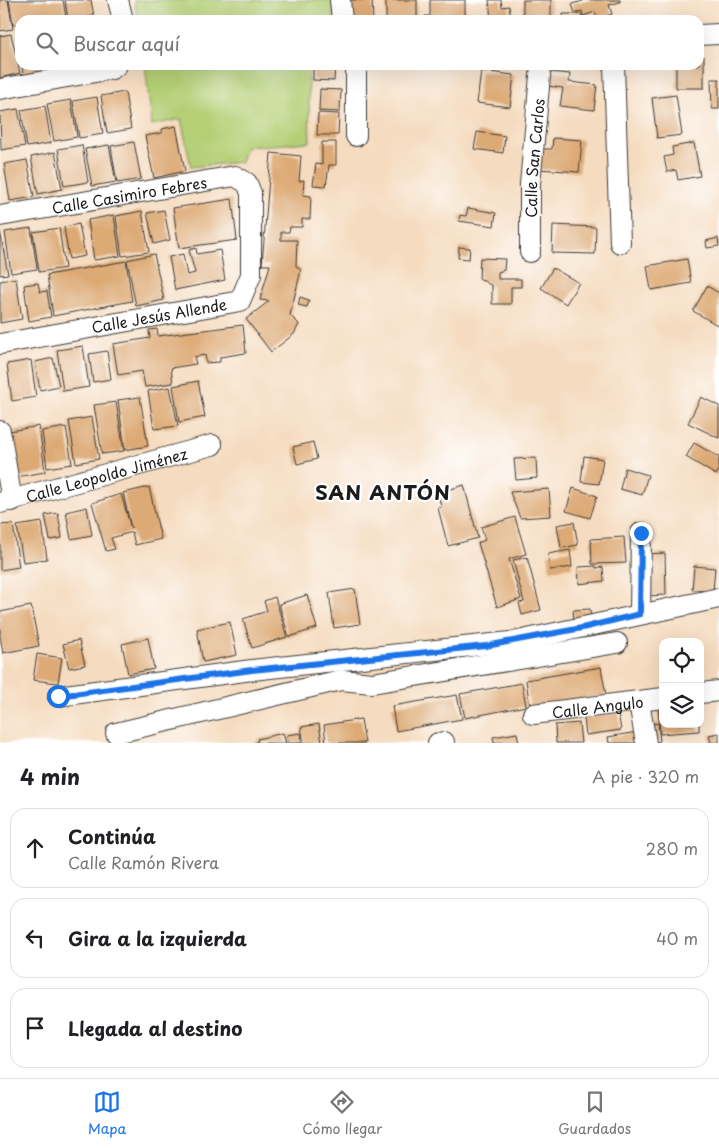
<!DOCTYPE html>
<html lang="es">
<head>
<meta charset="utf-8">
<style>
	:root { --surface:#fff; --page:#f2f2f2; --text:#202124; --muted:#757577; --line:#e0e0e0; --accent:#1a73e8 }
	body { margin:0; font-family:"Playpen Sans",sans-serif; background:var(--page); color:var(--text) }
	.controls { position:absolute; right:15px; bottom:15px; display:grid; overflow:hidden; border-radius:10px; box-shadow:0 5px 20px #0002 }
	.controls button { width:45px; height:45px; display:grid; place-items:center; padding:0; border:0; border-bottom:1px solid var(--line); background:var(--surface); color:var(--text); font:25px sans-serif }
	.stop { position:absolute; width:15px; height:15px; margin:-11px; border:4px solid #1a73e8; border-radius:50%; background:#fff }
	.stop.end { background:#1a73e8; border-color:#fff; box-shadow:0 1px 5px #0008 }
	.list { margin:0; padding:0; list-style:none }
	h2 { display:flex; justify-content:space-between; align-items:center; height:65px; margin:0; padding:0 20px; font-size:21px }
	h2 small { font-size:16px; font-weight:400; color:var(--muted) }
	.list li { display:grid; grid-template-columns:32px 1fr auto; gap:15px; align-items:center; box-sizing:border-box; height:80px; margin:0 10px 10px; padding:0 10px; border:1px solid var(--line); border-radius:15px }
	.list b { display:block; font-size:19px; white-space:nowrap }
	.list p { margin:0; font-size:16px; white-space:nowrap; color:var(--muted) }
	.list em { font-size:16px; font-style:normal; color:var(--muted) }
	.icon { flex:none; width:28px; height:28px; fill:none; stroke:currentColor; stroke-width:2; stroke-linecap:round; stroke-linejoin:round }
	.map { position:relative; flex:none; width:719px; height:743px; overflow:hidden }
	.search { position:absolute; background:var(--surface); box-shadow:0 5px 20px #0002; left:15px; right:15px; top:15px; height:55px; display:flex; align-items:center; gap:12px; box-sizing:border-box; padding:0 18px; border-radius:15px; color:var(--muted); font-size:19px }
	.sheet { height:335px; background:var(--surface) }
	nav { display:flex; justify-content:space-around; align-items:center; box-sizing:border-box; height:70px; border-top:1px solid var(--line); background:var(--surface); font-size:14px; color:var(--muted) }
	nav a { display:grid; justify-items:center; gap:2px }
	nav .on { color:var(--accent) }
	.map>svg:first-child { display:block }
	.green { fill:#b4cf75; stroke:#687648 }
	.building { fill:#ddaa76 }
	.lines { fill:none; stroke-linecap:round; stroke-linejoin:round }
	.minor-casing { stroke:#3d3935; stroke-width:22 }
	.minor { stroke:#fff; stroke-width:20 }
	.route { stroke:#1a73e8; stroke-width:6 }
	.labels { text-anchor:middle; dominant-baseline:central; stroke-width:4.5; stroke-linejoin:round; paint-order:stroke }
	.street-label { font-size:15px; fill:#1c1c1c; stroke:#fff }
	.district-label { font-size:20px; font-weight:bold; letter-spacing:1px; fill:#1c1c1c; stroke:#fff }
</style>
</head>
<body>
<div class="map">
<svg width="719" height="743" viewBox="0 0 719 743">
	<rect width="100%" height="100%" fill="#fff"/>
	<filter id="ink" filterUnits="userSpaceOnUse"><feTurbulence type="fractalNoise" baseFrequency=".02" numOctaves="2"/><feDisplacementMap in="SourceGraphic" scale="10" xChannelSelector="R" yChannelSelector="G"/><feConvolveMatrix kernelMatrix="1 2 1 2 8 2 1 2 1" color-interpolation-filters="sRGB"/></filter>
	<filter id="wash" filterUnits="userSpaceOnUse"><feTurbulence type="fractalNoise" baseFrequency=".0096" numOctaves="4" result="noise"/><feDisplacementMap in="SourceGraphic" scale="20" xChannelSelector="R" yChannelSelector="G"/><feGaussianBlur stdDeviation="1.12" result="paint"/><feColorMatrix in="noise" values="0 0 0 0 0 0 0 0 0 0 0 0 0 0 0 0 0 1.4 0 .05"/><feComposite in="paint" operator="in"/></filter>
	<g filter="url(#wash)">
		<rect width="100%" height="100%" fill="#f5dcc0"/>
		<g class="green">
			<path d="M134,0H332L334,20H138Z"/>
			<path d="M145,65H308L310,142L246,147L241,162L191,167L181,119L152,125Z"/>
		</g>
		<g id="blocks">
			<g class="building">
				<path d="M0,0H8L13,29L0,31Z"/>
				<path d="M9,0H63L66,18L53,20H20V24L13,25Z"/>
				<path d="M65,0H91L94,16L68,20Z"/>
				<path d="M350,0H372L373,20H351Z"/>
				<rect x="386" y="0" width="31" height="20"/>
				<path d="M430,0H465V20H425V16H430Z"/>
				<path d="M489,0H501L502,7L509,6L511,20H491Z"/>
				<rect x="523" y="0" width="28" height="20"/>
				<path d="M583,0H620V2L609,5L612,14L597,19L595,12L583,16L582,11L575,13L572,4L583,1Z"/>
				<path d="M563,14H581L582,20H564Z"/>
				<path d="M11,34L20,73L0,78V36Z"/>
				<path d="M699,56H704V88H676V65H699Z"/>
				<path d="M22,65H46L47,70L23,75Z"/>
				<path d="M313,65H335L334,81L313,80Z"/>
				<path d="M481,71L514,75L510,107L477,103Z"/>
				<path d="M550,72L570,74L569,82L597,85L594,110L560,106L563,88L548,86Z"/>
				<path d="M711,79H719V109H712Z"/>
				<path d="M320,89L341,90L340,112L319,111Z"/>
				<path d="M125,92L131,129L107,133L101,96Z"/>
				<path d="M676,95L682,135L657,138L652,98Z"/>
				<path d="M97,97L103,134L79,138L73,101Z"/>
				<path d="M71,100L77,137L54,141L47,104Z"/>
				<path d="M45,106L51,143L27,147L21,110Z"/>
				<path d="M18,109L25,146L1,150L0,112Z"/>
				<path d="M318,113L339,114L338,135H317Z"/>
				<path d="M176,126L185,171L154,178L145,136L162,133V129Z"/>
				<path d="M477,132L505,136L503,153L474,149Z"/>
				<path d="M553,138L582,140L579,172L539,169L541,149H552Z"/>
				<path d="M134,142L141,179L117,183L111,146Z"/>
				<path d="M322,142H336V165H329L326,186L313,185L316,164L322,165Z"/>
				<path d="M694,143L700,176L678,180L676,170L667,172L664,157L673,155L672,147Z"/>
				<path d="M82,145L88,182L64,186L58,149Z"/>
				<path d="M109,145L116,182L92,186L85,149Z"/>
				<path d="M55,152L62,189L38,194L31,157Z"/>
				<path d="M271,153L301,156L299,181L304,180L303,195L311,196L310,219H302V227H290L289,232H281V240H297L296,266L301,270L290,315L299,324L294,334L271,352L246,319L269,301L260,300L270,265H262Z"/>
				<path d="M27,160L34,197L10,201L4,164Z"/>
				<path d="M232,199L237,240L179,248L173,208Z"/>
				<path d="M468,208L496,213L494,226L459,221L460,215L466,216Z"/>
				<path d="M164,210L170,240L154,244L147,213Z"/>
				<path d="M142,211L149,252L122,256L116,216Z"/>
				<path d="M114,215L120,256L94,260L88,220Z"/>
				<path d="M79,224L85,256L69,259L64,227Z"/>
				<path d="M553,225L596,227L595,254L552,253Z"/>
				<path d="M31,228L37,269L11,273L5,232Z"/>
				<path d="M59,228L65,268L39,272L33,232Z"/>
				<path d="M0,231L8,274L0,275Z"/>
				<path d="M718,238L719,246L707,248L706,241Z"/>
				<path d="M459,247L470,248L469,259L458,258Z"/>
				<path d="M196,248L197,254L220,250L225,280L175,290L169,257L183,254L187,275L195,273L189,250Z"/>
				<path d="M154,254L164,300L136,306L127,260Z"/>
				<path d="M480,258L505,259L504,270L498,272V279H521V287H511V304H492V286L479,278Z"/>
				<path d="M687,259L691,283L651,290L647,266Z"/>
				<path d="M126,261L132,301L53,316L47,275Z"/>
				<path d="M553,268L579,283L566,304L541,288Z"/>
				<path d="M16,278L22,319L0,323V281Z"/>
				<path d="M38,283L40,292L47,291L51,317L29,321L24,285Z"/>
				<path d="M707,286L719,293V326L693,311Z"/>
				<path d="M300,297L309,300L307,307L298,305Z"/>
				<path d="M243,325L246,353L220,357V362L206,363L205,355L194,357L196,364L171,368L173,383L145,387L142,371L118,375L113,344L150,338L149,330L157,329L158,336Z"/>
				<path d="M83,346L89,387L63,391L57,350Z"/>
				<path d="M107,351L111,379L93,382L89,354Z"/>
				<path d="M53,358L59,386L40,390L35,362Z"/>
				<path d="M31,360L36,397L12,401L7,364Z"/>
				<path d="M198,381L205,417L179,422L173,386Z"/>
				<path d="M170,387L178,426L154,429L148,391Z"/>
				<path d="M140,397L148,446L125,450L118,400Z"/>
				<path d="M701,397L719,406V438L688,423Z"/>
				<path d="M116,402L124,451L102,454L94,405Z"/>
				<path d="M92,417L99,459L76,463L69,421Z"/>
				<path d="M39,426L45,472L16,477L10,431Z"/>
				<path d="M66,427L72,464L47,468L42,431Z"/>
				<path d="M313,442L317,459L297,464L293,447Z"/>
				<path d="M694,443L719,457V470L716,475L686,457Z"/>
				<path d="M584,456L603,459L599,484L581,482Z"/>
				<path d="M536,458L537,478L516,480L514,459Z"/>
				<path d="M625,468L648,475L642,495L620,489Z"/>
				<path d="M464,485L478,538L448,546L438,508L441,507L438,493Z"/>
				<path d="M149,487L161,539L135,545L132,532L111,538L115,549L106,551L92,503L121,494L131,528L123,493Z"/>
				<path d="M573,488L597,496L590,518L566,511Z"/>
				<path d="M549,489L551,516L520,518L510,492Z"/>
				<path d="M87,507L92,535L71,539L66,512Z"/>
				<path d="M58,513L62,538L50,540L45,515Z"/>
				<path d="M515,517L526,554L509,559L521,599L497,607L478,543L485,540L481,527Z"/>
				<path d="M42,522L47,559L23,562L17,526Z"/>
				<path d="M574,522L578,545L561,548L557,525Z"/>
				<path d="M13,524L19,567L0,570V525Z"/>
				<path d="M624,537L626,563L592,564L591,539Z"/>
				<path d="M570,550L572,567L550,570L548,554Z"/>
				<path d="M665,553L666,595L646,596L645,554Z"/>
				<path d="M527,557L541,610L522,615L519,603L524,602L513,560Z"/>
				<path d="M596,566V568L603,567L604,581L579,584L578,567Z"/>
				<path d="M694,566L715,568L713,591L692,590Z"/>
				<path d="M355,589L360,624L334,628L329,593Z"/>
				<path d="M307,595L317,628L289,637L279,604Z"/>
				<path d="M275,597L287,637L252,648L243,619L267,611L264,601Z"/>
				<path d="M31,606L39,646L3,653L0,636V612Z"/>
				<path d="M590,609L591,621L574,622L573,610Z"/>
				<path d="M230,622L237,655L203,662L197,629Z"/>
				<path d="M148,638L154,669L128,674L122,644Z"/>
				<path d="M79,640L85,665L69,668L63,644Z"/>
				<path d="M37,654L62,658L58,683L33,680Z"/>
				<path d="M601,667L606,695L530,707L526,680Z"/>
				<path d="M522,683L526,706L465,718L460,694Z"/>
				<path d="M457,695L462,719L396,731L392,706Z"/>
				<path d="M663,704V724H699V731L660,734L658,705Z"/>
				<path d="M618,713L621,730L586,735L584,718Z"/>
				<path d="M361,719L365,743H326L324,725Z"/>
				<path d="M579,723L581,743H556L555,725Z"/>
				<path d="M658,723L660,741L650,743L648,725Z"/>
				<path d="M319,724L322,743H304L301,727Z"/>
				<path d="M637,732L639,743H609L608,737Z"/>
				<path d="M283,733L286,743H254L258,741L257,739Z"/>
				<path d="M301,733L302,743H288L287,735Z"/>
				<path d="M517,733L519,743H494L493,737Z"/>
				<path d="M719,733V743H711L709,735Z"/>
			</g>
		</g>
	</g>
	<g filter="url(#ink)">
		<use href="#blocks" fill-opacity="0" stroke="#3d3935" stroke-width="1"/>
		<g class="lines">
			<defs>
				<g id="minor">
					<path d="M118,0L123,20"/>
					<path d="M340,0L342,20"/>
					<path d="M699,35L719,34"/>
					<path d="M614,65L620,243"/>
					<path d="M0,89L112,69L117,65"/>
					<path d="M356,136V65"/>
					<path id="s1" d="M0,216L235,176L247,183L251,193V275L240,301L0,344"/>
					<path id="s2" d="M530,252V184L541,65"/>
					<path d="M0,431L12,501"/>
					<path id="s3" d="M0,503L212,445"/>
					<path d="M640,614L641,533"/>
					<path d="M700,693L719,691"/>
					<path d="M58,696L252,670L518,641L719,598"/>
					<path d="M639,702L646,743"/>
					<path id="s4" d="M533,714L663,698"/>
					<path d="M116,733L341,680L372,683L617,643"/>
					<path d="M438,743L444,742"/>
				</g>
			</defs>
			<use href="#minor" class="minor-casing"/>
			<use href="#minor" class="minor"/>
		</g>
	</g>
	<g class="lines" filter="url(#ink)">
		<path class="route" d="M58,696L252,670L486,646L582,628L640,614L641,533"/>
	</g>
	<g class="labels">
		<g class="street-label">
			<text stroke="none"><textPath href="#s2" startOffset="94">Calle San Carlos</textPath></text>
			<text stroke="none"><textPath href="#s1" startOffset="131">Calle Casimiro Febres</textPath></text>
			<text transform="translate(159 315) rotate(-10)">Calle Jesús Allende</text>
			<text stroke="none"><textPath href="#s3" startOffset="110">Calle Leopoldo Jiménez</textPath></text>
			<text stroke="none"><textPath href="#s4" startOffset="65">Calle Angulo</textPath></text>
		</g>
		<g class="district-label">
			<text x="383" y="492">SAN ANTÓN</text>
		</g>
	</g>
</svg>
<div class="controls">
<button><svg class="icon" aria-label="locate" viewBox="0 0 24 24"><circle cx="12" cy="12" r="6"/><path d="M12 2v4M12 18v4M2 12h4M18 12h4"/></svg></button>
<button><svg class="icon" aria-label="layers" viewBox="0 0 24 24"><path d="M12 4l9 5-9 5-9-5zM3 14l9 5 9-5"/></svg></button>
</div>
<div class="stop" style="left:58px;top:696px"></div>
<div class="stop end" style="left:641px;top:533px"></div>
<div class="search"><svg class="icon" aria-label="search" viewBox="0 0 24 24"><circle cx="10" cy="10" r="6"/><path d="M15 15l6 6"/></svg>Buscar aquí</div>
</div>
<section class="sheet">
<h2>4 min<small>A pie · 320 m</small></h2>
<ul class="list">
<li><svg class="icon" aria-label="ahead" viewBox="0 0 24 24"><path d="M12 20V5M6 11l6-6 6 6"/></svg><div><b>Continúa</b><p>Calle Ramón Rivera</p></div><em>280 m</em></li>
<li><svg class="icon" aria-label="left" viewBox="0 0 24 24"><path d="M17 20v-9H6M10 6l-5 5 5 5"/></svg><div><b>Gira a la izquierda</b></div><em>40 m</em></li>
<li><svg class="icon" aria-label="arrive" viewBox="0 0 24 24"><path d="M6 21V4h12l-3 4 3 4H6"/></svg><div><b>Llegada al destino</b></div></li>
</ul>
</section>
<nav>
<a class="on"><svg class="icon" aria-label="map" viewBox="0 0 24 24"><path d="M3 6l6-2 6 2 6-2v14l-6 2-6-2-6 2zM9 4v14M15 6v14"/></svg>Mapa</a>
<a><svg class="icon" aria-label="directions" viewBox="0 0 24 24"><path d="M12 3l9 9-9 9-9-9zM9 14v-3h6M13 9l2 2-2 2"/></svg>Cómo llegar</a>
<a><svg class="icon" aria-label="saved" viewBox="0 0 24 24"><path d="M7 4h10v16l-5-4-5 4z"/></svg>Guardados</a>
</nav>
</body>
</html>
